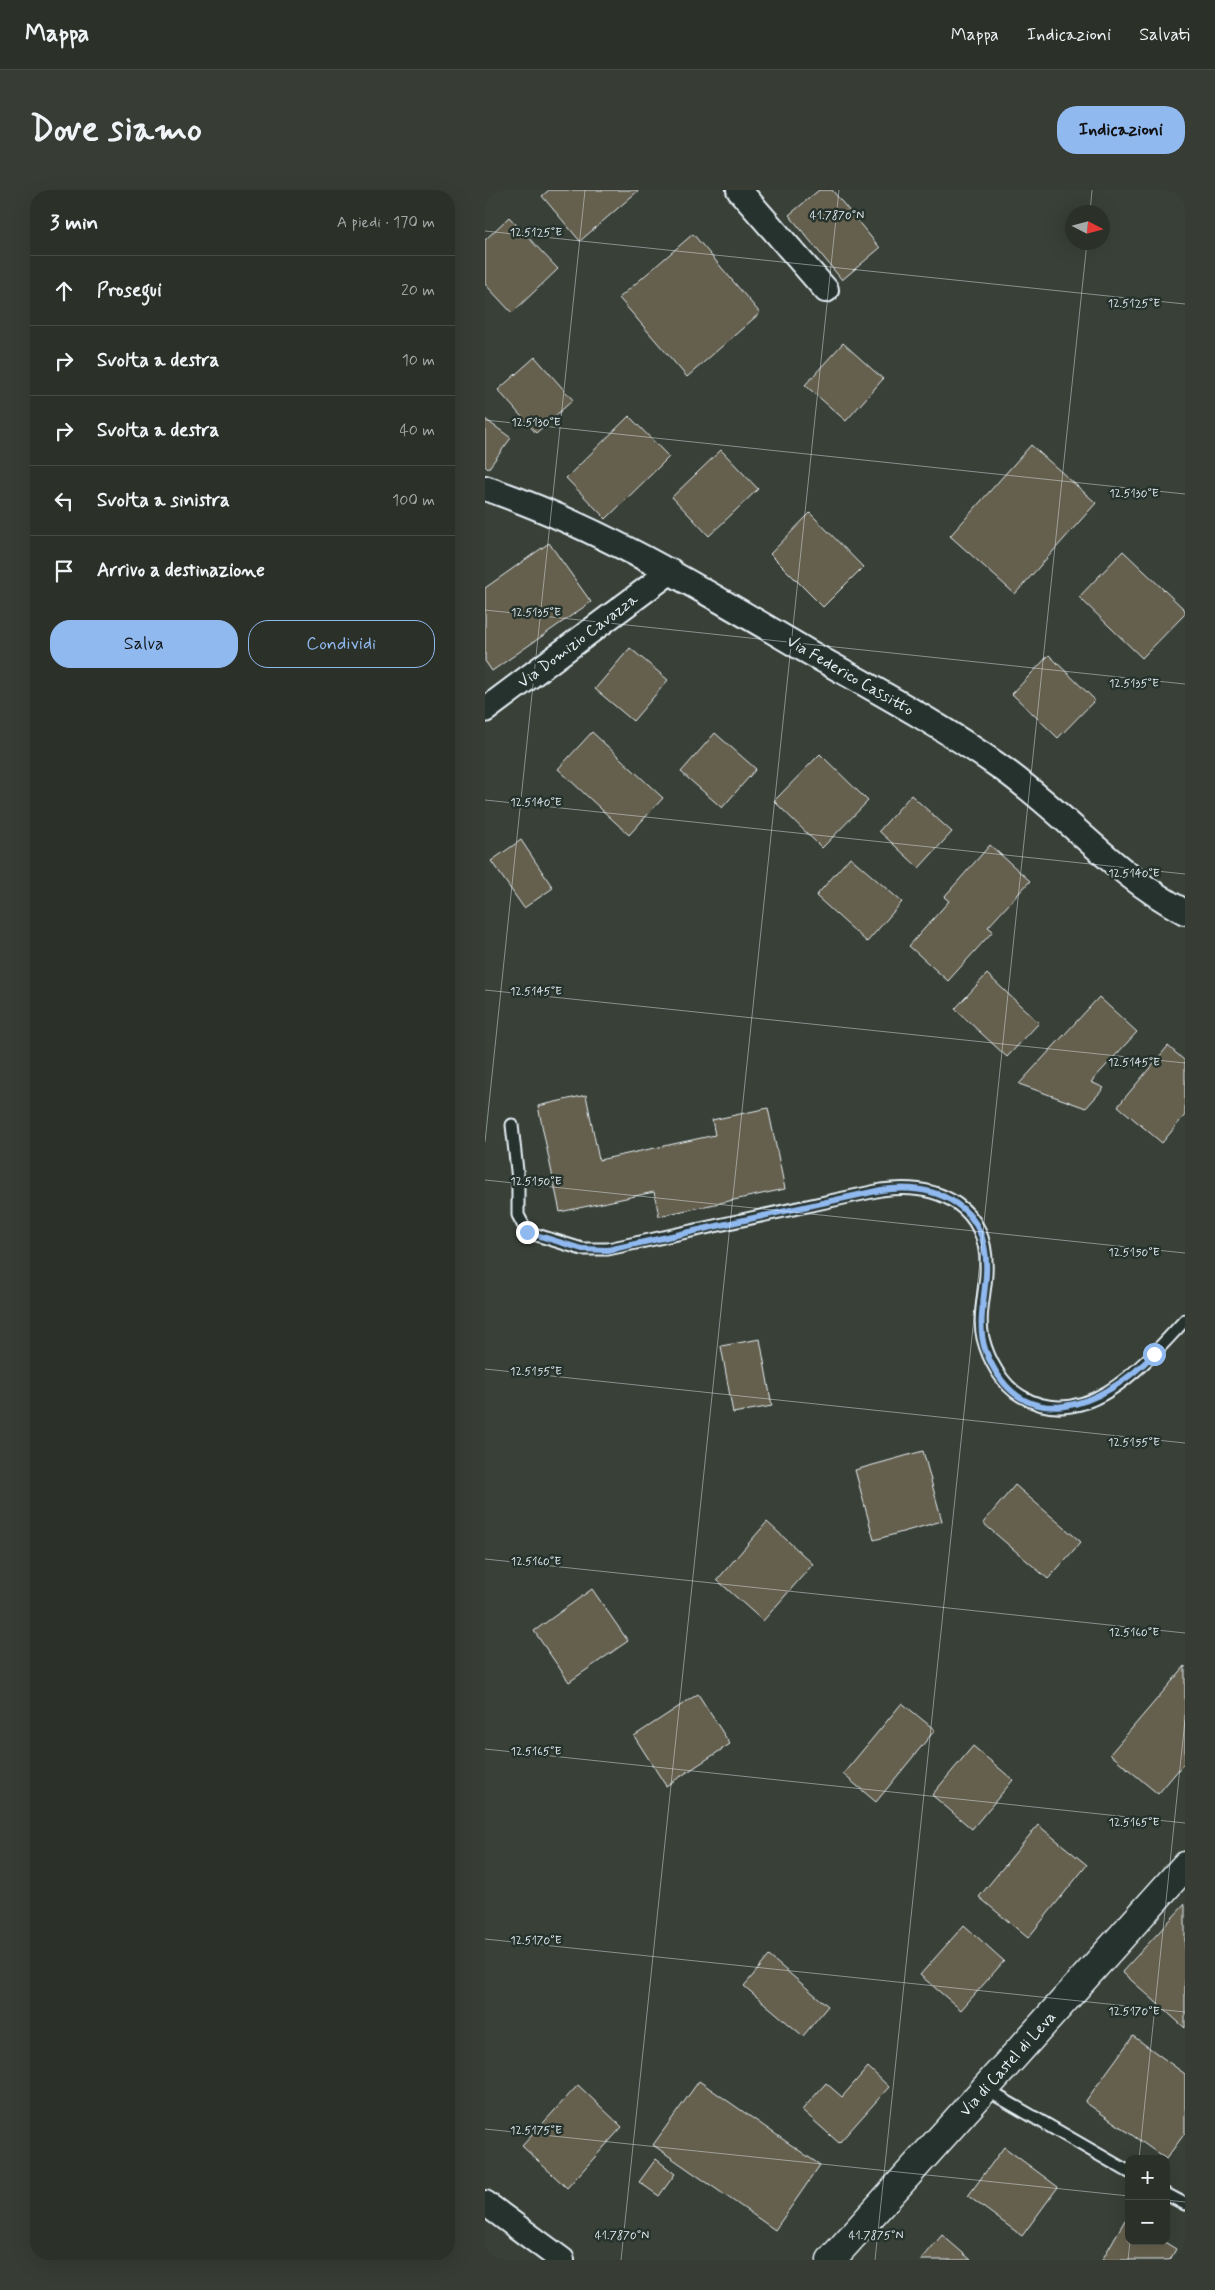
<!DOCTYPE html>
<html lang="it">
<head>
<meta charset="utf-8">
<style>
	:root { --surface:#2b3029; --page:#373c35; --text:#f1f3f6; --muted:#a6a9a8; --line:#474b46; --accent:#90b9f0 }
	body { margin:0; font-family:Mynerve,sans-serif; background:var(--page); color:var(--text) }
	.controls { position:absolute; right:15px; bottom:15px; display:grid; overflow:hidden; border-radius:10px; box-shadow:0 5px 20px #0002 }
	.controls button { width:45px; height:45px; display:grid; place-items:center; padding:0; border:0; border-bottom:1px solid var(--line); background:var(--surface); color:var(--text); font:25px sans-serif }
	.compass { position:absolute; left:580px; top:15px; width:45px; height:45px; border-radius:50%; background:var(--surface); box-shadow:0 5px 20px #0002; rotate:96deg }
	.stop { position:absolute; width:15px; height:15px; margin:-11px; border:4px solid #90b9f0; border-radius:50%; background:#fff }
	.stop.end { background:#90b9f0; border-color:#fff; box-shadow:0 1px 5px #0008 }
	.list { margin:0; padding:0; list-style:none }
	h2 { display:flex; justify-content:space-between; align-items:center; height:65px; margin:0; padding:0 20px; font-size:21px }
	h2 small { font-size:16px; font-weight:400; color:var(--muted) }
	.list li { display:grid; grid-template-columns:32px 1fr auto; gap:15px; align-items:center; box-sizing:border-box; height:70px; padding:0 20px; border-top:1px solid var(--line) }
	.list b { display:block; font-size:19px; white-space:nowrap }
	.list em { font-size:16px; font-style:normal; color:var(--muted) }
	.actions { display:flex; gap:10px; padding:15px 20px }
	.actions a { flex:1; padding:11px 0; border:1px solid var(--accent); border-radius:20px; text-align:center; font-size:18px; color:var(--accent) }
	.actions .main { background:var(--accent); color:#111 }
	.icon { flex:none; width:28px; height:28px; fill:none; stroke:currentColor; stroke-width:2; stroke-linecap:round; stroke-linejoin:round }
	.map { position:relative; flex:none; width:700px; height:2070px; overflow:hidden; border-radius:20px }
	header { display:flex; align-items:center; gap:30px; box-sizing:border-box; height:70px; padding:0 25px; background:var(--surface); border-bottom:1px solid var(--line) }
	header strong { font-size:24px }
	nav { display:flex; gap:28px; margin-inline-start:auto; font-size:18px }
	.intro { display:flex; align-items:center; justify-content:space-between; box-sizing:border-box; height:120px; padding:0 30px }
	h1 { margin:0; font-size:35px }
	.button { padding:12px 22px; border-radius:20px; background:var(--accent); color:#111; font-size:18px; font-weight:700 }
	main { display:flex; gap:30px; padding:0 30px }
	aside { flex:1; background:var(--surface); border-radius:20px; box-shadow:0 5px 20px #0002 }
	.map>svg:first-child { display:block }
	.building { fill:#655f4e; stroke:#e8f1f8 }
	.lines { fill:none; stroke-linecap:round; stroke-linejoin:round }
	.lane-casing { stroke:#e8f1f8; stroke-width:15 }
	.street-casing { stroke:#e8f1f8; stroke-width:28 }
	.secondary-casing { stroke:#e8f1f8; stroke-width:31 }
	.lane { stroke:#26332d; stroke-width:11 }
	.street { stroke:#26332d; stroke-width:24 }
	.secondary { stroke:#26332d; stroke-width:28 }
	.route { stroke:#90b9f0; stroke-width:6 }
	.ticks { fill:none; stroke:#e8f1f8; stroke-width:1; stroke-opacity:0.45 }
	.labels { text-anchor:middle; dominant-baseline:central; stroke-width:5; stroke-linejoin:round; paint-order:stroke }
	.street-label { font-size:16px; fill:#e8f1f8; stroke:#26332d }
	.ticks-label { font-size:12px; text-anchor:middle; fill:#e8f1f8; stroke:#26332d; stroke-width:5; stroke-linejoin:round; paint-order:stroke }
</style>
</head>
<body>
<header>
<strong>Mappa</strong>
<nav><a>Mappa</a><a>Indicazioni</a><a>Salvati</a></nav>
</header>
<div class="intro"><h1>Dove siamo</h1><a class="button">Indicazioni</a></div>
<main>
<aside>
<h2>3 min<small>A piedi · 170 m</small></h2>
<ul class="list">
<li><svg class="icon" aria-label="ahead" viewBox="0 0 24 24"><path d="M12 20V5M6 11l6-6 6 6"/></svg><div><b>Prosegui</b></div><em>20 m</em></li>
<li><svg class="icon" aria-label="right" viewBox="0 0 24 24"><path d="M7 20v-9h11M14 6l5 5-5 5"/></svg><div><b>Svolta a destra</b></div><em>10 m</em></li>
<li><svg class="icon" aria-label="right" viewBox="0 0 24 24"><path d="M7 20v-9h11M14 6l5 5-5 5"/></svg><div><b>Svolta a destra</b></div><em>40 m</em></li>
<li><svg class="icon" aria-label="left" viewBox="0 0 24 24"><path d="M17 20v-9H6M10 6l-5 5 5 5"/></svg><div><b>Svolta a sinistra</b></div><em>100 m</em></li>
<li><svg class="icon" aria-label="arrive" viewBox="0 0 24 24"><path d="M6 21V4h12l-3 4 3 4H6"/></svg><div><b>Arrivo a destinazione</b></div></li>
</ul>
<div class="actions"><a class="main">Salva</a><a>Condividi</a></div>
</aside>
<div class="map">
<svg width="700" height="2070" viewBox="0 0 700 2070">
	<rect width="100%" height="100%" fill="#394037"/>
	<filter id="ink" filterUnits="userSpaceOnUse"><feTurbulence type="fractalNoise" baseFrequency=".02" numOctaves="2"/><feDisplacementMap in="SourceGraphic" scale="10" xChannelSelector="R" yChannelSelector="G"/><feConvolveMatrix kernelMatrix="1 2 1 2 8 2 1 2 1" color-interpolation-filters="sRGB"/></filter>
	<g filter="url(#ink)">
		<g class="building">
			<path d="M64,0H154L95,51L57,6Z"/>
			<path d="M334,0H347L395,58L357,90L304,25Z"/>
			<path d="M24,27L73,79L27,123L0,94V50Z"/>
			<path d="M208,44L275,123L202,187L134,108Z"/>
			<path d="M358,153L398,189L361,231L320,195Z"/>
			<path d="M50,167L88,210L51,243L13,200Z"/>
			<path d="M144,226L184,267L121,329L81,288Z"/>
			<path d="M0,229L26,248L3,279L0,276Z"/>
			<path d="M546,255L611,313L530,404L465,346Z"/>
			<path d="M236,260L273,299L224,346L187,307Z"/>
			<path d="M325,323L378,377L338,417L285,364Z"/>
			<path d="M64,353L106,412L7,481L0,471V398Z"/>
			<path d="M638,361L700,420V424L657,468L594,407Z"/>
			<path d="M145,458L183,490L148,531L110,499Z"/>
			<path d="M564,465L610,510L573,548L527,504Z"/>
			<path d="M107,542L178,608L144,645L73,579Z"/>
			<path d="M230,543L271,579L237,618L196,582Z"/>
			<path d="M335,564L383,611L337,658L289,611Z"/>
			<path d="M426,605L467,642L434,678L394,641Z"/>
			<path d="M36,650L68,698L39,718L6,671Z"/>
			<path d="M505,655L545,691L503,737L508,741L463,791L424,756L464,711L459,707Z"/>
			<path d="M365,667L417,712L382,752L331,706Z"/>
			<path d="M502,784L554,833L522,867L470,819Z"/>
			<path d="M614,807L652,842L606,892L619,898L601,918L534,894Z"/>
			<path d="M683,856L700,871V925L677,953L633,916Z"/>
			<path d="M101,905L114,970L230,945L227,930L283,918L300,999L174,1026L169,1002L75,1022L53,916Z"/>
			<path d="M275,1149L287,1216L248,1223L236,1156Z"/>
			<path d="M438,1261L457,1331L389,1350L370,1280Z"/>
			<path d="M530,1295L596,1352L563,1389L498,1333Z"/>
			<path d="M282,1332L328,1374L278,1431L232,1390Z"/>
			<path d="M107,1399L143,1451L84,1492L49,1441Z"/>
			<path d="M700,1476V1572L673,1604L625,1564Z"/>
			<path d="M213,1504L245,1554L181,1596L149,1546Z"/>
			<path d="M417,1513L450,1540L391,1612L358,1584Z"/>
			<path d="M488,1556L528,1590L487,1639L447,1605Z"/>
			<path d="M553,1635L602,1675L543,1748L494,1707Z"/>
			<path d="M700,1714V1838L637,1782Z"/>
			<path d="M479,1735L519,1771L476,1820L435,1785Z"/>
			<path d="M284,1766L343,1816L318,1846L259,1796Z"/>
			<path d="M648,1846L700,1884V1943L681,1969L600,1912Z"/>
			<path d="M383,1877L404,1897L354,1953L317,1920L341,1893L357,1907Z"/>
			<path d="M214,1891L335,1975L290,2040L168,1955Z"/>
			<path d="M93,1895L137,1937L82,1998L37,1956Z"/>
			<path d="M519,1957L573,1997L537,2046L483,2006Z"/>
			<path d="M171,1969L190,1984L174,2006L154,1992Z"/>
			<path d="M640,2030L644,2032V2051H678L691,2059L685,2070H617Z"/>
			<path d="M457,2045L486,2070H436Z"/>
		</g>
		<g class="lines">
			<defs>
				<g id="lane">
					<path d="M27,935L33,990V1025L42,1042L97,1059H123L396,1000C455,992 505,1017 501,1084C500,1104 493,1127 498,1148C503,1169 517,1195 536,1206C601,1245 661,1172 700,1130"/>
					<path d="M500,1899L644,1982"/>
					<path d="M681,2004L700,2014"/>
				</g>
				<g id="street">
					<path d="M254,0L341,100"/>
					<path d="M0,298C115,337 216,399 320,460C387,498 456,535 518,579C581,624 631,686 700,722"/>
					<path d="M0,520L186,381"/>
					<path d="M0,2013L77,2070"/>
				</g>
				<path id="secondary" d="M346,2070L700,1676"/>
			</defs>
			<use href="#lane" class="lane-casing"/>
			<use href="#street" class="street-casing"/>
			<use href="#secondary" class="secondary-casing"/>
			<use href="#lane" class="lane"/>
			<use href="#street" class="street"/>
			<use href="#secondary" class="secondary"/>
		</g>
	</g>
	<g class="lines" filter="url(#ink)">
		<path class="route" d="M42,1042L97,1059L123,1060L396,1000C454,992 505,1017 501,1084C500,1108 492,1134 500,1159C535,1252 617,1217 669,1164"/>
	</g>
	<path class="ticks" d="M605,22L607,0M0,41L700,114M0,230L700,304M0,420L700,494M0,610L700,684M0,800L700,873M0,952L100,0M0,990L700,1063M0,1179L700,1253M0,1369L700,1443M0,1559L700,1633M0,1749L700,1822M0,1939L644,2006M654,1969L700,1530M681,2010L700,2012M136,2070L354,0M390,2070L602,52M643,2070L645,2051"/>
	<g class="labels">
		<g class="street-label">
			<text transform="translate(93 451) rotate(-37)">Via Domizio Cavazza</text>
			<text transform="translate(365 486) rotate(30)">Via Federico Cassitto</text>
			<text transform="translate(523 1874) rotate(-48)">Via di Castel di Leva</text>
		</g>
	</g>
	<g class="ticks-label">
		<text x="352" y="29">41.7870°N</text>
		<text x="51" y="46">12.5125°E</text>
		<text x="649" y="117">12.5125°E</text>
		<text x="51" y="236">12.5130°E</text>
		<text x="649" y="307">12.5130°E</text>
		<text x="51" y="426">12.5135°E</text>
		<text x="649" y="497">12.5135°E</text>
		<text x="51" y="616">12.5140°E</text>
		<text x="649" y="687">12.5140°E</text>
		<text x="51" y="805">12.5145°E</text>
		<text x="649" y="876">12.5145°E</text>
		<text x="51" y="995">12.5150°E</text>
		<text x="649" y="1066">12.5150°E</text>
		<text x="51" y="1185">12.5155°E</text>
		<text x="649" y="1256">12.5155°E</text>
		<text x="51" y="1375">12.5160°E</text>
		<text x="649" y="1446">12.5160°E</text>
		<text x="51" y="1565">12.5165°E</text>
		<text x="649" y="1636">12.5165°E</text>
		<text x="51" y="1754">12.5170°E</text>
		<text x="649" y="1825">12.5170°E</text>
		<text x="51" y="1944">12.5175°E</text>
		<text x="137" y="2049">41.7870°N</text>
		<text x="391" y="2049">41.7875°N</text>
	</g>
</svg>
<div class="controls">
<button>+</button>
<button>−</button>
</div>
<svg class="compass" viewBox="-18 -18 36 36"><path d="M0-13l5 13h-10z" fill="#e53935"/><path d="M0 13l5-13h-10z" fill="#a6a9a8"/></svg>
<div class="stop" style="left:669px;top:1164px"></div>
<div class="stop end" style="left:42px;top:1042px"></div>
</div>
</main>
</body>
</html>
